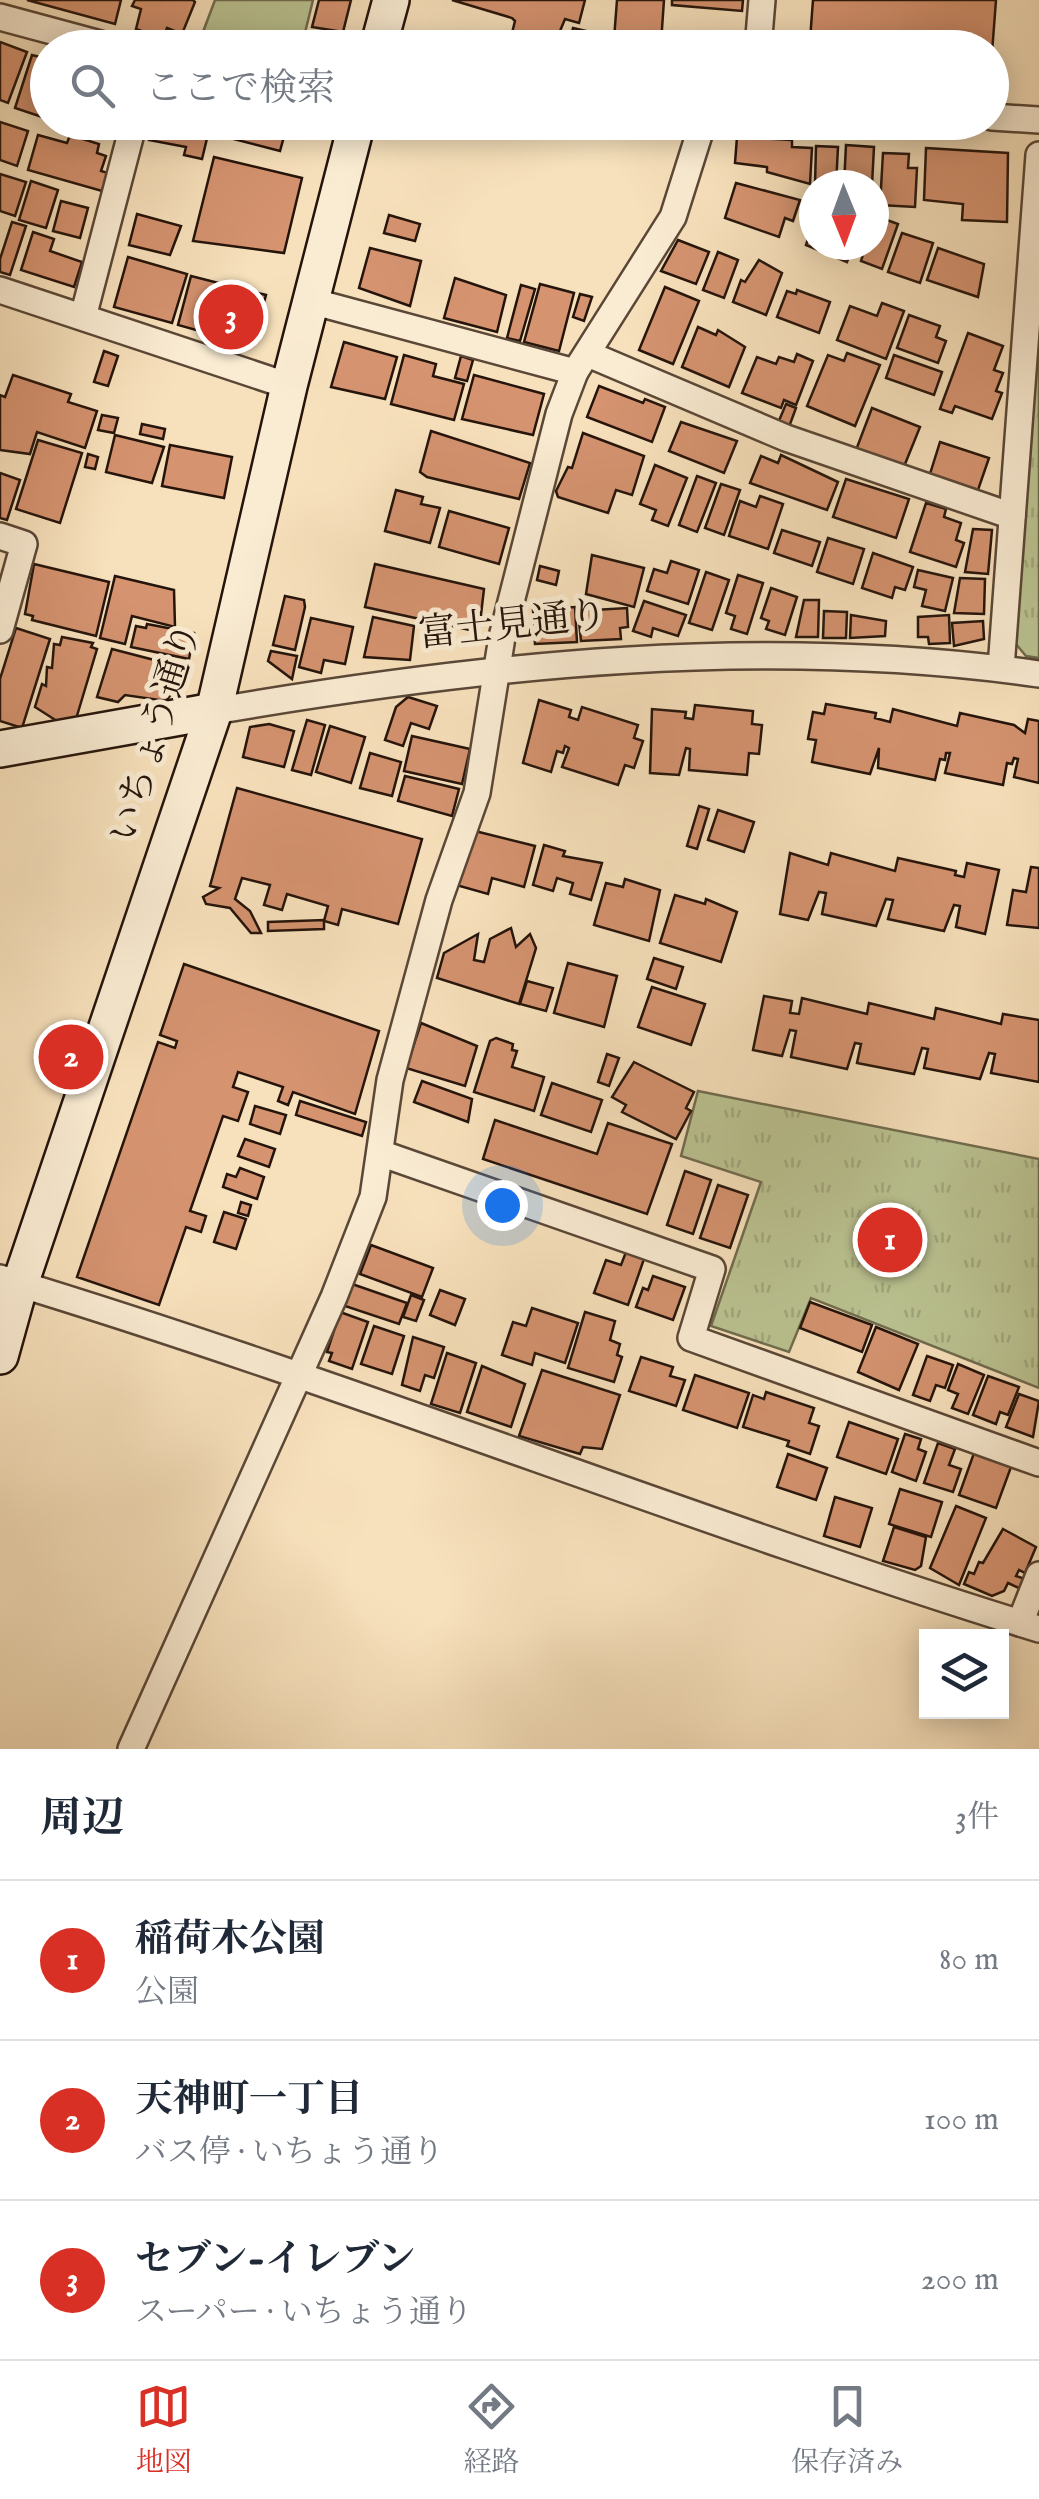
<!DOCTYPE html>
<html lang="ja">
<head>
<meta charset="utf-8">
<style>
	:root { --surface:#fff; --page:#f2f2f3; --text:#1f2937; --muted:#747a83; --line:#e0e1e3; --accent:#d93025 }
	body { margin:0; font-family:"IM FELL English","Noto Serif JP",serif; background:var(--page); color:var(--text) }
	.controls { position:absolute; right:30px; bottom:30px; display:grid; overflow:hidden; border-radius:0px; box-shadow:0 5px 25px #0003 }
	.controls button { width:90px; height:90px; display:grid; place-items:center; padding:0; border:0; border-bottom:2px solid var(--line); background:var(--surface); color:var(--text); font:50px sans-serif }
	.compass { position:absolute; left:799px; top:170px; width:90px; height:90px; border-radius:50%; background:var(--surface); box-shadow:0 5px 25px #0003; rotate:179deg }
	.you { position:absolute; left:502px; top:1205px; width:35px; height:35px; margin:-25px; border:8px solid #fff; border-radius:50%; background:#1a73e8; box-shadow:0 0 0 15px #1a73e833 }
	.badge { display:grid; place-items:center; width:65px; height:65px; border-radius:50%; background:var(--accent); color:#fff; font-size:32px; font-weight:700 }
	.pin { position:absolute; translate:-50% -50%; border:5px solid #fff; box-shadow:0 2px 10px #0006 }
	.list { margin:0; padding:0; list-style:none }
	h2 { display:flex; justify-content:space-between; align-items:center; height:130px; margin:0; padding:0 40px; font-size:42px }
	h2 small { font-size:32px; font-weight:400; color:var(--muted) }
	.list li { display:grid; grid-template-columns:65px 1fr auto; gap:30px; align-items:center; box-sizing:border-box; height:160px; padding:0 40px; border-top:2px solid var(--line) }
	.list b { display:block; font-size:38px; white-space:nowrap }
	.list p { margin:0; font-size:32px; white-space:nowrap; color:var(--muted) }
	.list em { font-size:32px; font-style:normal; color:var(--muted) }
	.icon { flex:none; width:55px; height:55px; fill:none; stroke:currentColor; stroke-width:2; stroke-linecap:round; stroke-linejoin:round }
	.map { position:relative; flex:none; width:1039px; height:1749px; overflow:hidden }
	.search { position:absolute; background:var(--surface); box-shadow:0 5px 25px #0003; left:30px; right:30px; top:30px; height:110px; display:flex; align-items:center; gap:25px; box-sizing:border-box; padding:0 35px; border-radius:55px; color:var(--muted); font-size:38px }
	.sheet { height:610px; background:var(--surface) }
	nav { display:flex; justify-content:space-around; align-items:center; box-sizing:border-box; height:140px; border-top:2px solid var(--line); background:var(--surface); font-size:28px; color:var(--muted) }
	nav a { display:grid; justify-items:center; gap:5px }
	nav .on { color:var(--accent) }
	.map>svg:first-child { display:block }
	.green { fill:#bbc392; stroke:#706c4e; stroke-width:2.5 }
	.park { fill:url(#park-tufts); stroke:#706c4e; stroke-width:2.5 }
	.building { fill:#d59370; stroke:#25140b; stroke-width:2.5 }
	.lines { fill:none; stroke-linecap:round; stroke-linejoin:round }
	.street-casing { stroke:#5a4737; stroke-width:30 }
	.secondary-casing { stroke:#25140b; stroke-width:40 }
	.street { stroke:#faecd3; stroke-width:25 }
	.secondary { stroke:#faecd3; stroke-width:35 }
	.labels { text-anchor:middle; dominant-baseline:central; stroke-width:10; stroke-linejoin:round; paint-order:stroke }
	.street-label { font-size:38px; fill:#25140b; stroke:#faecd3 }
</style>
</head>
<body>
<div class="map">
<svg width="1039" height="1749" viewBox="0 0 1039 1749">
	<defs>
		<pattern id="park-tufts" width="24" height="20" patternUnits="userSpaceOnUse" patternTransform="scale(2.5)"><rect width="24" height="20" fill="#bbc392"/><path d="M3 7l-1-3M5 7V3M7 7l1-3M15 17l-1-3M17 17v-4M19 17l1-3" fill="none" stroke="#a1a77d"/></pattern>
	</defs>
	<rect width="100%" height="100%" fill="#f7e1bc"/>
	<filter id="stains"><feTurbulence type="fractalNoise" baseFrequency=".002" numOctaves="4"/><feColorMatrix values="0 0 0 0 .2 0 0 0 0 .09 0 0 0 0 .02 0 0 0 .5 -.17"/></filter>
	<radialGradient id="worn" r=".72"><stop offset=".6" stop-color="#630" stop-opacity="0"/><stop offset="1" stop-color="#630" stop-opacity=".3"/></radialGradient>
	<path class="green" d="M215,0H313L303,41L203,32Z"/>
	<g class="park">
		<path d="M1039,286V658L1026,656L1015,643Z"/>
		<path d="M698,1091L1039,1159V1388L811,1298L789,1352L711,1326L761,1182L681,1156Z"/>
	</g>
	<g class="building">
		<path d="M27,0H121L115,24Z"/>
		<path d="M135,0H193L195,2L182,34L167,28L163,39L136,29L141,9L132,6Z"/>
		<path d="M319,0H351L343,32L312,27Z"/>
		<path d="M452,0H585L579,23L565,19L553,48H520L522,40L511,37L515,21L512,18Z"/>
		<path d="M617,0H664L661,43L614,39Z"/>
		<path d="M672,0H743L742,11L672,5Z"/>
		<path d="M813,0H996L992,53V48L810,40Z"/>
		<path d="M573,28L603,35L600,48H568Z"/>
		<path d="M0,42L27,52L8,103L0,100Z"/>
		<path d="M32,55L48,59V119L15,108Z"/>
		<path d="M0,122L28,131L17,166L0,160Z"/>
		<path d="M68,122H119L115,135Z"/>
		<path d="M150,122H211L202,159L184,155L186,147L149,140Z"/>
		<path d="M216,122H288L280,151L218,135Z"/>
		<path d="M38,135L67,143L70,135L99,144L97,153L106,156L101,171L108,173L102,191L28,170Z"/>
		<path d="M737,137L792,140V147L812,148L810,184L767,172V167L735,163Z"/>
		<path d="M846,145L874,147L872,185H844Z"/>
		<path d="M816,146L838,147L836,185H815Z"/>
		<path d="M926,148L1008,153L1007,222L962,220L963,204L924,200Z"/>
		<path d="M883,153L909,154L908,168H917L915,207L880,205Z"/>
		<path d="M214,157L302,178L284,253L193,241Z"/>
		<path d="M0,174L26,182L15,216L0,211Z"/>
		<path d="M31,181L58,190L46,228L19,220Z"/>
		<path d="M736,183L800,200L793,221L785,218L779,237L725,218Z"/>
		<path d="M61,201L88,208L80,238L53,231Z"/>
		<path d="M137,214L181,226L170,255L129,245Z"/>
		<path d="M389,215L420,224L415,241L384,233Z"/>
		<path d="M876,216L898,224L882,269L861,261L866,245H874Z"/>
		<path d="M814,220V245H853L847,262L806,245Z"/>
		<path d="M12,222L26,226L10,275L0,272V259Z"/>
		<path d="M33,232L54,239L50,251L82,262L74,287L21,270Z"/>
		<path d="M902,233L933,243L920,283L888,272Z"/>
		<path d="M678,240L709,252L696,284L661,271Z"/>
		<path d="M370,248L421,261L410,306L359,288Z"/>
		<path d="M938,248L984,264L978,297L927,280Z"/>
		<path d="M718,252L738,260L724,298L703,290Z"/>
		<path d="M128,257L187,274L172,323L114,307Z"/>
		<path d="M759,260L782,273L766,315L733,302L741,280L745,282Z"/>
		<path d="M191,276L266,295L254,339L246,344L178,325Z"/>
		<path d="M455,278L506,295L497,332L444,318Z"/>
		<path d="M540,284L574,293L559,351L524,342Z"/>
		<path d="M521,285L535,289L520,341L507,338Z"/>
		<path d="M665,287L699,301L673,364L639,350Z"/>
		<path d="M797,290L830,302L819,333L777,317L787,291L796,294Z"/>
		<path d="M580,294L592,297L584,321L573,317Z"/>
		<path d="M882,303L904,311L886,359L837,340L850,306L877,316Z"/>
		<path d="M909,315L940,326L936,337L946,341L938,363L897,348Z"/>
		<path d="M698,327L716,335L718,330L745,347L729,387L682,367Z"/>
		<path d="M968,333L1003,346L994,370L1003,373L996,391L1002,393L992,419L955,406L952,413L940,409Z"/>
		<path d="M344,342L397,357L385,399L331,387Z"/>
		<path d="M104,351L118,356L108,386L94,382Z"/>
		<path d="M847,353L880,365L855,426L807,406L828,355L844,361Z"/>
		<path d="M797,354L813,361L796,405L784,400L781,408L742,393L757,357L776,364L779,357L794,362Z"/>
		<path d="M404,355L436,364L433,376L464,384L454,420L391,404Z"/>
		<path d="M894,355L942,372L934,395L886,378Z"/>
		<path d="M461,356L473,360L467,381L455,378Z"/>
		<path d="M13,375L71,394L68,402L97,411L85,448L37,432L30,454L0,450V395L5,397Z"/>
		<path d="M474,375L544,394L533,435L462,419Z"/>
		<path d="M599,386L643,403L645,399L665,407L652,442L587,417Z"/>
		<path d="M786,404L796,408L789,427L778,423Z"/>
		<path d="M872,408L920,427L903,469L856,450Z"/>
		<path d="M102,415L118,418L114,433L98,430Z"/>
		<path d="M681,422L737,441L724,473L669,451Z"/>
		<path d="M142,424L165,429L163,439L140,434Z"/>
		<path d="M431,431L530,463L519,499L427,477L420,472Z"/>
		<path d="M583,433L644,456L632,495L616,490L608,513L558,497L556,491L568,467L572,468Z"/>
		<path d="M115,435L164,447L152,483L106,472Z"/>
		<path d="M38,440L82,453L60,523L16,509Z"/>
		<path d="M940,442L989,458L978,490L930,474Z"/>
		<path d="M170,445L232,457L224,498L162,486Z"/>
		<path d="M88,454L98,457L95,469L85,467Z"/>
		<path d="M781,455L838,482L827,510L750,483L761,456L778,463Z"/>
		<path d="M655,465L687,478L668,526L652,520L656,510L640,504Z"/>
		<path d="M0,473L20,480L7,520L0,518Z"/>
		<path d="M697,476L716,483L697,532L679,525Z"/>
		<path d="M846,479L909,499L896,538L833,517Z"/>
		<path d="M721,484L740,490L724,535L705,528Z"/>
		<path d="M396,490L423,497L421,504L440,508L430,543L385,531Z"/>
		<path d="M760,496L783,504L768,549L729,536L740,501L756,507Z"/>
		<path d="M926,503L946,509L944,517L961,523L956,540L964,543L956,567L910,552Z"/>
		<path d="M449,511L509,528L499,564L439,547Z"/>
		<path d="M973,529L992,530L988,574L965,572Z"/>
		<path d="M782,530L820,542L812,566L774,553Z"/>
		<path d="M828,538L864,549L853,584L817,572Z"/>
		<path d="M873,553L913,567L905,590L895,587L892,598L862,588Z"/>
		<path d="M592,555L644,568L634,607L586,594Z"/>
		<path d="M671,561L699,570L688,604L647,591L654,569L667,573Z"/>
		<path d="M34,564L109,582L96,636L32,620L33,616L25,614Z"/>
		<path d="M375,564L484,589L479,632L365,607Z"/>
		<path d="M540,566L559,571L556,585L537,580Z"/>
		<path d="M918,570L953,578L945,611L922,606L926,590L914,587Z"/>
		<path d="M706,572L729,580L712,630L689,623Z"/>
		<path d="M738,575L763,583L747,634L731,629L735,616L726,613Z"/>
		<path d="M115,576L174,590L175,627L132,616L125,644L100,638Z"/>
		<path d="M960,578L985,579L984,614L954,613Z"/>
		<path d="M771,588L797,597L785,635L766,629L769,621L761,618Z"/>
		<path d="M285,596L304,600L305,607L295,650L273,645Z"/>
		<path d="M804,600H819L818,637H796Z"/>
		<path d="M644,601L686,615L678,636L653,628L651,637L633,631Z"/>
		<path d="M575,607L577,642L535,644L533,610Z"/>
		<path d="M627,608L628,627L620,628L621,639L581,641L578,611Z"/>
		<path d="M824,611L847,612L846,638H823Z"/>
		<path d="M851,615L886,621L885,636L850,638Z"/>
		<path d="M949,615L950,643L929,644L928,637H918V617Z"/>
		<path d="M373,617L414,626L410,660L364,657Z"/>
		<path d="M311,618L353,627L345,664L324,660L321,673L299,667Z"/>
		<path d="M983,621L984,639L954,646L952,623Z"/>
		<path d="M147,624L194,633L189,659L131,647L136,626L146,628Z"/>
		<path d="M16,628L50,639L22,728L0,721V679Z"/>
		<path d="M62,637L93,643L91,647L97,649L76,719L60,723L35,707L42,684L46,686L47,667L52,668L54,644L60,645Z"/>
		<path d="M112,649L181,667L175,689L166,701L125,695L118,702L97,697Z"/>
		<path d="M271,651L297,656L292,679L268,661Z"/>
		<path d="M408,697L437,706L429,729L411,723L403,746L385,740L396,707Z"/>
		<path d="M539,700L571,710L569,717L578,720L582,707L638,725L634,738L643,741L634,768L625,765L618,785L562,767L569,748L565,746L563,753L557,751L551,772L523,763Z"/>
		<path d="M826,704L876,713L875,718L890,722L893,709L957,726L960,713L1014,725L1025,733L1028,719L1039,721V783L1014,777L1018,759L1014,758L1012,764L1007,763L1003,785L945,773L950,753H946L945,760L940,759L935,780L878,768L879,748L870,774L812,762L816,740L808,739L813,712L824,714Z"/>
		<path d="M695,705L753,711L752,724L762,725L759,754L749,753L747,775L689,770L690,749L686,748L679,775L650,773L652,709L686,712L685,718L693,719Z"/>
		<path d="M307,720L325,725L311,775L292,770Z"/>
		<path d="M269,724L294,731L284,767L243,757L250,727Z"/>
		<path d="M330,726L365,737L351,783L316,772Z"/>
		<path d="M412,736L470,749L462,784L404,771Z"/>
		<path d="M370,753L401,762L392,796L360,788Z"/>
		<path d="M405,776L459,789L452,816L398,801Z"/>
		<path d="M237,788L422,839L398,924L342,909L338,925L324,921L328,906L287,894L282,910L264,905L270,885L242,878L235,899L250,911L261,933H251L230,908L206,904L203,897L219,888L210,886Z"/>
		<path d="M699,806L709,809L697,849L687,846Z"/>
		<path d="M718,810L754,822L744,852L708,840Z"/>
		<path d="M471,830L535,846L524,887L492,878L488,894L456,885Z"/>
		<path d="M544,845L565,851L563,856L602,863L591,900L570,894L573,883L557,878L553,891L533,885Z"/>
		<path d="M790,853L828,865L831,853L895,871L898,858L956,871L955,875L964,877L967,863L999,870L985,934L956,927L960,906L954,905L944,931L888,919L893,900L886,899L876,926L822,914L826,893L819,892L808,920L780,914Z"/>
		<path d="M1031,867L1039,868V928L1007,925L1013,890L1026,892Z"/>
		<path d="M625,879L660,890L649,941L594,925L606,883L623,887Z"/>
		<path d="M675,895L705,904L706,899L737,912L721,962L660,943Z"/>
		<path d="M324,920V929L268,931V922Z"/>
		<path d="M511,928L516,947L530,934L536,948L519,1004L437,978L444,953L478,934L474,960L484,962L490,939Z"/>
		<path d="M654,958L683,967L676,989L647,979Z"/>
		<path d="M568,963L617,976L604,1027L554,1013Z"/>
		<path d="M184,964L379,1031L355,1114L293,1092L288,1105L278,1101L283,1087L238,1072L233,1087L248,1092L238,1121L223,1116L190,1211L206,1216L201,1232L186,1227L159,1305L77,1277L158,1042L175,1048L177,1041L160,1035Z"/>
		<path d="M527,981L553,988L546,1011L520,1004Z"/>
		<path d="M652,987L705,1004L691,1045L638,1027Z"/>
		<path d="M764,996L792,1001L790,1013L799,1014L802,998L867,1014L869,1003L934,1019L936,1008L1001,1024L1003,1014L1039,1020V1082L991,1073L995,1054L989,1053L980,1079L924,1068L928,1049L922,1048L914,1074L857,1063L861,1044L855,1043L847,1069L791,1057L796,1031L790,1030L782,1056L753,1050Z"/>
		<path d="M421,1023L477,1046L465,1086L406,1068Z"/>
		<path d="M496,1038L513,1044L512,1050L517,1051L512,1067L544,1077L534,1111L474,1092L490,1041Z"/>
		<path d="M607,1054L619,1058L609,1086L598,1082Z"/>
		<path d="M634,1062L694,1092L686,1108L691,1111L676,1139L622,1112L626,1105L612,1097Z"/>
		<path d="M422,1081L472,1099L468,1122L414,1102Z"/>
		<path d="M552,1083L602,1100L591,1132L541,1115Z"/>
		<path d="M300,1101L366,1122L362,1136L296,1115Z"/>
		<path d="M255,1106L286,1115L280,1134L250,1124Z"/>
		<path d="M495,1120L597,1154L608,1123L672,1144L647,1214L483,1159Z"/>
		<path d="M245,1139L275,1149L269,1167L238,1156Z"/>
		<path d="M240,1168L264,1177L257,1199L223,1187L227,1174L236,1177Z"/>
		<path d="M685,1171L711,1180L693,1234L667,1225Z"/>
		<path d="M718,1185L748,1195L730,1248L700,1238Z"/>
		<path d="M241,1202L251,1205L248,1216L238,1213Z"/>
		<path d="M224,1212L246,1219L236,1249L214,1242Z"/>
		<path d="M371,1245L433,1268L422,1297L360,1274Z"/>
		<path d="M626,1252L644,1259L628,1305L594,1293L606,1260L621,1265Z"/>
		<path d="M653,1276L685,1287L673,1320L636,1307L643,1288L648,1290Z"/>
		<path d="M352,1284L407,1303L399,1324L345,1306Z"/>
		<path d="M440,1290L465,1299L455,1325L430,1315Z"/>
		<path d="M411,1295L424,1300L416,1321L403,1317Z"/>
		<path d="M810,1302L872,1325L862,1352L800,1328Z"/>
		<path d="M532,1308L578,1323L565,1363L535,1353L532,1365L502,1355L513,1322L526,1326Z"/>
		<path d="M340,1312L368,1322L352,1369L329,1361L332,1353L327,1352Z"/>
		<path d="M585,1312L615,1321L610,1340L620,1344L617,1355L622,1357L614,1382L568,1368Z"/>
		<path d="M374,1326L404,1336L392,1374L361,1364Z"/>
		<path d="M876,1327L918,1344L899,1390L858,1372Z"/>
		<path d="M413,1337L444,1347L434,1378L425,1375L420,1391L402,1385Z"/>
		<path d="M447,1353L476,1363L460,1413L431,1404Z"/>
		<path d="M927,1356L953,1365L945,1388L936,1385L930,1401L913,1395Z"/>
		<path d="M641,1357L673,1367L670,1376L685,1380L676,1406L629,1391Z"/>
		<path d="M958,1364L984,1375L968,1414L952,1408L958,1394L948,1390Z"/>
		<path d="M482,1366L525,1384L511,1427L467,1412Z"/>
		<path d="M542,1370L620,1395L602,1449L583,1447L580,1454L519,1436Z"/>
		<path d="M695,1375L749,1393L737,1428L683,1410Z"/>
		<path d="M988,1376L1019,1387L1008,1415L1000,1412L996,1424L973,1415Z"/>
		<path d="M766,1392L814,1408L809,1423L819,1426L810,1454L787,1446L789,1441L743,1427L753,1395L764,1399Z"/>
		<path d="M1019,1394L1039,1401L1033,1437L1006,1427Z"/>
		<path d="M849,1422L898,1439L886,1474L837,1457Z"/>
		<path d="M905,1434L921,1439L918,1449L926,1452L916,1481L892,1472Z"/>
		<path d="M938,1443L955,1449L949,1465L961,1469L953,1492L924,1483Z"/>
		<path d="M974,1453L1011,1467L996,1508L959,1495Z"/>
		<path d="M788,1454L827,1468L816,1500L777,1487Z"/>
		<path d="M900,1489L942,1502L931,1537L889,1524Z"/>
		<path d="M835,1497L872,1508L860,1547L824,1536Z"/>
		<path d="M956,1506L986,1518L959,1585L930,1568Z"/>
		<path d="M894,1527L926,1537L921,1566L915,1570L883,1561Z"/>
		<path d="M1003,1529L1036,1547L1025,1573L1019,1570L1016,1576L1025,1579L1021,1589L1008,1583L1004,1591L992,1596L964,1584L969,1572L974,1574L979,1562L983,1563Z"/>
	</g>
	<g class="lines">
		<defs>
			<g id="street">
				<path d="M0,17L115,48"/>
				<path d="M758,48L762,0"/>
				<path d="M992,117L1039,120"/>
				<path d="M0,290L289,386"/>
				<path d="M311,301L575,372"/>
				<path d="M83,317L134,122"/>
				<path d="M588,354L786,438L1012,516"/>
				<path d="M0,536L24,544L0,630"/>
				<path d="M1001,668L1039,155"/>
				<path d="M214,711C488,664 762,635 1039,674"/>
				<path d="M380,1153L712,1269L691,1338L1039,1463"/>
				<path d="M0,1278C350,1384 690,1521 1039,1629"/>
				<path d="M1020,1623L1039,1575"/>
				<path d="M131,1749L334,1297L373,1197L390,1080L439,900L477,793L502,637L559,414L575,372L673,217L703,122"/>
			</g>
			<g id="secondary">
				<path d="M378,48L391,0"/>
				<path d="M0,749L214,711"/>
				<path d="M0,1356L20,1284L214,711L289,386L357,122"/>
			</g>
		</defs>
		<use href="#street" class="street-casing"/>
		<use href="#secondary" class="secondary-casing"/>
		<use href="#street" class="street"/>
		<use href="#secondary" class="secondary"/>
	</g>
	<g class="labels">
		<g class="street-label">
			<text transform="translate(513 626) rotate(-6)">富士見通り</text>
			<text transform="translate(157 733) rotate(-73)">いちょう通り</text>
		</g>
	</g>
	<rect width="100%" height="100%" filter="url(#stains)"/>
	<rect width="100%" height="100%" fill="url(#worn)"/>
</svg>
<div class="controls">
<button><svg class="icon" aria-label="layers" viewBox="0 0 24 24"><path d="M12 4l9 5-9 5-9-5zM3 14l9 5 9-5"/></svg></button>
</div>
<svg class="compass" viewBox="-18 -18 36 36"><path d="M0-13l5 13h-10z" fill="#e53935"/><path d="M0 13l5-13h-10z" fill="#747a83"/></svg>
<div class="you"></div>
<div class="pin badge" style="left:890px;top:1240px">1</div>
<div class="pin badge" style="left:71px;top:1057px">2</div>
<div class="pin badge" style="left:231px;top:317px">3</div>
<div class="search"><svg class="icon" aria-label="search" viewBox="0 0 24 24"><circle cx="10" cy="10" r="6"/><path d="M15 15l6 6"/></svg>ここで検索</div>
</div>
<section class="sheet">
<h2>周辺<small>3件</small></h2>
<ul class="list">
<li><span class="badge">1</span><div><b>稲荷木公園</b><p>公園</p></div><em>80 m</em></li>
<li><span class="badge">2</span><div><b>天神町一丁目</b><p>バス停 · いちょう通り</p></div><em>100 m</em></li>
<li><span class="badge">3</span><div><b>セブン-イレブン</b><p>スーパー · いちょう通り</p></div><em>200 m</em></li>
</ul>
</section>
<nav>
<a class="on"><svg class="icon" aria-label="map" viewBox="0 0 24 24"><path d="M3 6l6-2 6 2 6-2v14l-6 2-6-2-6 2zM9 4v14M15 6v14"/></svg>地図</a>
<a><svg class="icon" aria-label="directions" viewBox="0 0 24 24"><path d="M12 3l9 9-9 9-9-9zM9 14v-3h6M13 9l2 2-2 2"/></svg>経路</a>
<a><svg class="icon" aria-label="saved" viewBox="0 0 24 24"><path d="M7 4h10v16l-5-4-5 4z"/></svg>保存済み</a>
</nav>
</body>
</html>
